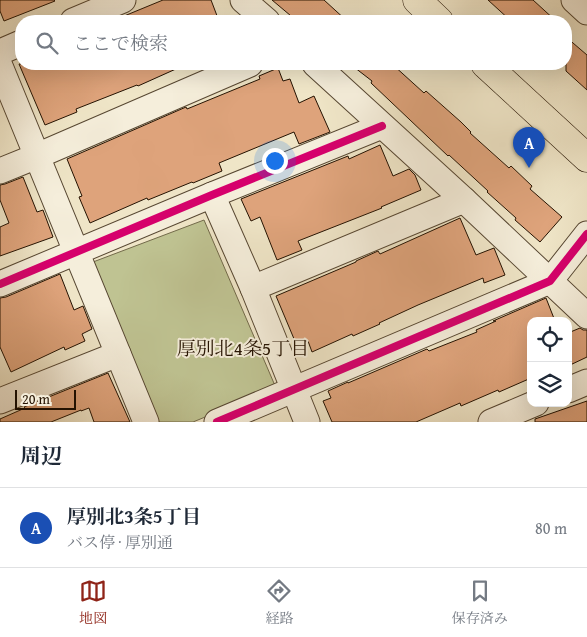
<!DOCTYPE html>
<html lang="ja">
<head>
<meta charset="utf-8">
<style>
	:root { --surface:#fff; --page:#f6f6f7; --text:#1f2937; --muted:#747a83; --line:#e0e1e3; --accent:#8f2418 }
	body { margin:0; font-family:"Gentium Book Plus","Noto Serif JP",serif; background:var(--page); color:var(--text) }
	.controls { position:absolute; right:15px; bottom:15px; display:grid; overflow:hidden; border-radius:10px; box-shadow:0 5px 20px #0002 }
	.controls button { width:45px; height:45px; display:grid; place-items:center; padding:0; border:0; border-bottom:1px solid var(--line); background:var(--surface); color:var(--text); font:25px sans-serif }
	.scale { position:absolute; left:15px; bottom:12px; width:61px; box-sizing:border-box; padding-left:5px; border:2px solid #241201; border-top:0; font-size:14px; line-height:18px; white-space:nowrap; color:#241201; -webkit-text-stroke:4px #f5eedb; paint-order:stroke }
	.you { position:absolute; left:274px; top:160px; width:18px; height:18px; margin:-12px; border:4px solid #fff; border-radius:50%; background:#1a73e8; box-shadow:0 0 0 8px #1a73e833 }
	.badge { display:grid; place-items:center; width:32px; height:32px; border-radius:50%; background:var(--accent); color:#fff; font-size:16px; font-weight:700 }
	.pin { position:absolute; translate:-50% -41px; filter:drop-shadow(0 1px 2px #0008) }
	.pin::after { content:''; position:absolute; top:26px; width:18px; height:15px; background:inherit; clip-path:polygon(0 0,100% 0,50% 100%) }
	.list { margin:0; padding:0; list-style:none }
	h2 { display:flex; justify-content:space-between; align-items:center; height:65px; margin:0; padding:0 20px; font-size:21px }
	h2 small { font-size:16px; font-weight:400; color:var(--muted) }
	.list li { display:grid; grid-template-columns:32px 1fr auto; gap:15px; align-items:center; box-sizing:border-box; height:80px; padding:0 20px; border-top:1px solid var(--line) }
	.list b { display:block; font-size:19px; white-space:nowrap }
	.list p { margin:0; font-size:16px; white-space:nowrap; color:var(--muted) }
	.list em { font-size:16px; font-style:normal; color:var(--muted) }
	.icon { flex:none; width:28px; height:28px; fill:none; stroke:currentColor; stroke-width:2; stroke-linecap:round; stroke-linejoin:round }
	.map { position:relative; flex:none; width:587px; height:422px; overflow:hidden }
	.search { position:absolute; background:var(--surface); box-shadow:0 5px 20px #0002; left:15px; right:15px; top:15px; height:55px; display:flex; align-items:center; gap:12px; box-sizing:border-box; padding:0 18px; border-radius:20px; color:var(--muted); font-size:19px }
	.sheet { height:145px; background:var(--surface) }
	nav { display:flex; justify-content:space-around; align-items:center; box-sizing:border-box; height:70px; border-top:1px solid var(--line); background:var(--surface); font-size:14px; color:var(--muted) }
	nav a { display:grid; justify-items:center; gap:2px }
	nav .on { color:var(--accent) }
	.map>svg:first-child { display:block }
	.green { fill:#bfc392; stroke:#726a4a }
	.building { fill:#dea37b; stroke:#241201 }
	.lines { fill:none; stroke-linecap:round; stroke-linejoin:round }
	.minor-casing { stroke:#574732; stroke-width:27 }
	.major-casing { stroke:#241201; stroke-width:29 }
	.minor { stroke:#f5eedb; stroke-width:25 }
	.major { stroke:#efe5c7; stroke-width:28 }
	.cycleway-casing { stroke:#f5eedb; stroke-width:11 }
	.cycleway { stroke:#d6006c; stroke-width:8 }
	.labels { text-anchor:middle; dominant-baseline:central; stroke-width:4; stroke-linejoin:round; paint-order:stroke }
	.neighbourhood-label { font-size:19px; fill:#241201; stroke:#f5eedb }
</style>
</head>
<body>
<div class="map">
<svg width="587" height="422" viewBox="0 0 587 422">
	<rect width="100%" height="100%" fill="#efe5c7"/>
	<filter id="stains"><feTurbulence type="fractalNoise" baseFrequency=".004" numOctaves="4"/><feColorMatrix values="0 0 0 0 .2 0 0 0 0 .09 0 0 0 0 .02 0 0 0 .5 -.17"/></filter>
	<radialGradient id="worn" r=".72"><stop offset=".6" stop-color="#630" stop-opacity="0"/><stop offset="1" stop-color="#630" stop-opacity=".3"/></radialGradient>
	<path class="green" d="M204,220L276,388L193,422H159L93,262Z"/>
	<g class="building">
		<path d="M0,0H54L55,1L4,21L0,11Z"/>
		<path d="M163,0H211L219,21H112Z"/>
		<path d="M272,0H324L347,21H297Z"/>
		<path d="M488,0H533L556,21H511Z"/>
		<path d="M566,37L587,55V90L566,71Z"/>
		<path d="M19,64H187L138,86L137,85L76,109L77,112L45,125Z"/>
		<path d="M350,64H392L424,93L426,91L461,122L471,132L470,133L509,168L511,166L532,186L530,189L562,217L540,242L515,220L516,218L487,192L488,191L449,155L448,156L371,83L372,81Z"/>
		<path d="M278,68L283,81L290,79L299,103L314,96L330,132L299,144L294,132L219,163L222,171L193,183L192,182L148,200L147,198L90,223L79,197L82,196L67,159L186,107L187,109L260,79L259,76Z"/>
		<path d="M380,145L393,176L409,169L415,175L421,190L381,207L382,208L298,241L302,250L277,260L260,217L251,221L241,199L348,156L349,159Z"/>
		<path d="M23,177L37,212L43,210L53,237L0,256V227L9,223L0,200V185L5,184Z"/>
		<path d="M460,218L476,255L494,248L505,275L484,283L483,278L418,305L379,323L380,324L353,336L352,334L312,352L308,341L297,346L276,296L356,262V261L378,251L380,254Z"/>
		<path d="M60,274L74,310L83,306L92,329L82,334L85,341L65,350L64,347L11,372L0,347V298L6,297Z"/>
		<path d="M546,298L555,321H531V378L499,392L498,390L461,406L460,403L416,422H332L323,401L331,398L328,391L348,382V383L427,349L429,351L477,332L476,330L496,321H493Z"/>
		<path d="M580,328L583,330H587V357L568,366V333Z"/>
		<path d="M108,373L130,422H94L89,408L81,411V410L51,422H0V419L25,408L24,407Z"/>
		<path d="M587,401V422H535V419Z"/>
	</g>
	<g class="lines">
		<defs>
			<g id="minor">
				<path d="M243,0L267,21"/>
				<path d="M574,0L587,12"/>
				<path d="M73,21L123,0"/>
				<path d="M0,52L21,43"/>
				<path d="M315,64L464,200L587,316"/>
				<path d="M0,66L146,422"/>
				<path d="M0,171L37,156L250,64"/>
				<path d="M212,195L253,288L307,422"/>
				<path d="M0,284L212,195L382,126"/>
				<path d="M253,288L464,200"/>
				<path d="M568,390L587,382"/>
				<path d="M0,401L118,354"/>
				<path d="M217,422L550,281L587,234"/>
				<path d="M491,422L536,403"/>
			</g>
			<g id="major">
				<path d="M417,0L439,21"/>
				<path d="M485,64L587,158"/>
			</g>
		</defs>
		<use href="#minor" class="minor-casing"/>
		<use href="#major" class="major-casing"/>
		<use href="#minor" class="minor"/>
		<use href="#major" class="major"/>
		<defs>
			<g id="cycleway">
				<path d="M0,284L212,195L382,126"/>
				<path d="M217,422L550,281L587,234"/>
			</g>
		</defs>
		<use href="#cycleway" class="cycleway-casing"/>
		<use href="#cycleway" class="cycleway"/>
	</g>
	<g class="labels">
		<g class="neighbourhood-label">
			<text x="243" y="348">厚別北4条5丁目</text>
		</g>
	</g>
	<rect width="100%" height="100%" filter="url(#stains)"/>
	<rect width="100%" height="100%" fill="url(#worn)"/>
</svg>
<div class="controls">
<button><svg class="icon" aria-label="locate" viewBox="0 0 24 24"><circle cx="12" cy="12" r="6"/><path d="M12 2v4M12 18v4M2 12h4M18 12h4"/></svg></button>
<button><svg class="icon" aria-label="layers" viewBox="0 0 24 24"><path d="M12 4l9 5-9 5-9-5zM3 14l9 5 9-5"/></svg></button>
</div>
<div class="scale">20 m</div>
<div class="you"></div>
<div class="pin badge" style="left:529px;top:168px;background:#1a4fb4">A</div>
<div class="search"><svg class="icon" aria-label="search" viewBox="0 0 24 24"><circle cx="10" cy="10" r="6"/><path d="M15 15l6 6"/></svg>ここで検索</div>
</div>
<section class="sheet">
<h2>周辺<small></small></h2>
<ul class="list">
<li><span class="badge" style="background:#1a4fb4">A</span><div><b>厚別北3条5丁目</b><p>バス停 · 厚別通</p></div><em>80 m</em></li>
</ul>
</section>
<nav>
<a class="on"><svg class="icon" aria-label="map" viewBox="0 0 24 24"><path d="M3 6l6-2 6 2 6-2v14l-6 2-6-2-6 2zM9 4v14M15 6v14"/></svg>地図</a>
<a><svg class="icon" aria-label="directions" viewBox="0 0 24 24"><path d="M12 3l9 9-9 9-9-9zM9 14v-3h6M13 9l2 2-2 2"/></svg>経路</a>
<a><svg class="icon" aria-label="saved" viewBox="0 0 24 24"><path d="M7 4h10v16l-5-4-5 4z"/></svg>保存済み</a>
</nav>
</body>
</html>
